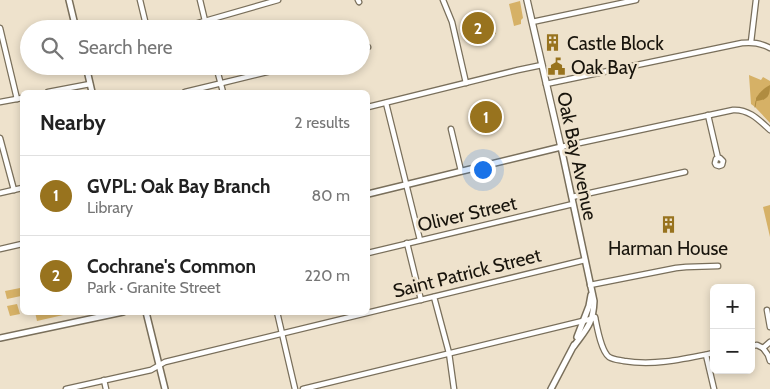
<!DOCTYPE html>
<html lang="en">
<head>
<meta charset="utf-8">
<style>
	:root { --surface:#fff; --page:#f2f2f2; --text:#222; --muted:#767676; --line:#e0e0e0; --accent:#98731e }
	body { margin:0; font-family:Cabin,sans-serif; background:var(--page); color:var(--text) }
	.controls { position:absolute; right:15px; bottom:15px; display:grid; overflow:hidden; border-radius:8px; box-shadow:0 2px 8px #0003 }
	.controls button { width:45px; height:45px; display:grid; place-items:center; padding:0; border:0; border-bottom:1px solid var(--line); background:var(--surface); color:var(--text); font:25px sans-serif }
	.you { position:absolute; left:482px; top:169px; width:18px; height:18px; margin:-12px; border:4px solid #fff; border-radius:50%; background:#1a73e8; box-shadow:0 0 0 8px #1a73e833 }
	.badge { display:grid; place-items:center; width:32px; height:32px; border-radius:50%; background:var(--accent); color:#fff; font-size:16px; font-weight:700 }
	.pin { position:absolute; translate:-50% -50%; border:2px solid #fff; box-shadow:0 1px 5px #0006 }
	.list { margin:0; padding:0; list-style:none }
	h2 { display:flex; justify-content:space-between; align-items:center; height:65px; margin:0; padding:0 20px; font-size:21px }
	h2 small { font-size:16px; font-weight:400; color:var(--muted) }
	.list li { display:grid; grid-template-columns:32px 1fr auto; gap:15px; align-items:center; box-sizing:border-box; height:80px; padding:0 20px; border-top:1px solid var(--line) }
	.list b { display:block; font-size:19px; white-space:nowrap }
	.list p { margin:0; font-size:16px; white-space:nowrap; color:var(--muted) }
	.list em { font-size:16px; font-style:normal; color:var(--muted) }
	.icon { flex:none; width:28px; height:28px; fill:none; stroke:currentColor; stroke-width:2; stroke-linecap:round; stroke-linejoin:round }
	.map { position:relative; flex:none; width:770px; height:389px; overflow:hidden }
	.search { position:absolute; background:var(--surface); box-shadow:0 2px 8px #0003; left:20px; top:20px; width:350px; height:55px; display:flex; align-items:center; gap:12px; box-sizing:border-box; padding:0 18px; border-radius:28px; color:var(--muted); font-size:19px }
	.panel { position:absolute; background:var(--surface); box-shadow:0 2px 8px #0003; left:20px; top:90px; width:350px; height:225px; border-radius:8px }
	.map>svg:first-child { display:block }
	.green { fill:#d6b166 }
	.water { fill:#b08c40 }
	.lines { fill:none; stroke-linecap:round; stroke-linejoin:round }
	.stream { stroke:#b08c40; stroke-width:1 }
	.minor-casing { stroke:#796f5b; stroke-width:7 }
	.tertiary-casing { stroke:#796f5b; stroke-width:8 }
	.secondary-casing { stroke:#796f5b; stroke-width:8 }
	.minor { stroke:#fff; stroke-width:4.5 }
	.tertiary { stroke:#fff; stroke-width:5 }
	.secondary { stroke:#fff; stroke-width:5.5 }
	.labels { text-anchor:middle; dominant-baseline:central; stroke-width:5; stroke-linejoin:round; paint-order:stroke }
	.poi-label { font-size:19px; fill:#18140c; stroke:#eee2cc; text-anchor:start }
	.street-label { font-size:19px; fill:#18140c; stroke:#eee2cc }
</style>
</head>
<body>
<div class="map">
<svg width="770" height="389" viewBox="0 0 770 389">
	<rect width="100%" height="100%" fill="#eee2cc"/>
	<g class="green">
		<path d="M520,1L523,18L521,20V24L514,26L509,4Z"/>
		<path d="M492,18L496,34L465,41L461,23L464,26Z"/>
		<path d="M749,75L761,80L763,77L770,81V123L755,107L751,104Z"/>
		<path d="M770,205V237L763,207Z"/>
		<path d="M20,288L21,296L7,299L5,291Z"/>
		<path d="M17,304L20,314L10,316L7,306Z"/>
		<path d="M35,312H72V313L37,321Z"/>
	</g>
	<path class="water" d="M770,85C770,96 768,100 756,101V98C759,93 764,88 770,85Z"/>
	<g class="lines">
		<path class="stream" d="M755,107L756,101"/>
		<defs>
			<g id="minor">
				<path d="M140,0L147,29"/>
				<path d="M200,0L207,29"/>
				<path d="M358,0L359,2"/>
				<path d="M443,0L452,22L466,83"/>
				<path d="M532,22L636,0"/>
				<path d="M0,28L17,99"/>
				<path d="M177,29L278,0"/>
				<path d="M751,42L756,0"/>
				<path d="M361,49L368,47"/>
				<path d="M216,66L223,92"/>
				<path d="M546,84L742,43C753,42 760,43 770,48"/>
				<path d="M48,92L90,84"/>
				<path d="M185,92L292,66"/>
				<path d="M0,102L22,98"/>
				<path d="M386,103L420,240"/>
				<path d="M368,107L518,70L542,65"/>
				<path d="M708,115L718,158H720L723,161L722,165L719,166L716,165L715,163L716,159L718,158"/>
				<path d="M451,129L461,171"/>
				<path d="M0,138L14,190"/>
				<path d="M561,147L733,110C749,109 759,120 770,130"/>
				<path d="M0,193L22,188"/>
				<path d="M572,197L685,172"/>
				<path d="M407,243L421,300"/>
				<path d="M0,249L22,244"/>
				<path d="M368,253L573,204"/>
				<path d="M590,285L676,268L686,267L718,266"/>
				<path d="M434,297L449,353L454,389"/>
				<path d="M767,310L770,327"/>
				<path d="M277,312L295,389"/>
				<path d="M595,317C597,327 601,351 609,357C614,360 620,360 624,361C654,366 684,359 714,353"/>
				<path d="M751,346L757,345L763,348"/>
				<path d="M763,348L768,355L770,361"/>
				<path d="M763,348L770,342"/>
				<path d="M706,355L714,389"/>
				<path d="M104,380L106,389"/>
				<path d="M66,389L151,370L165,362L585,260"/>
				<path d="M303,389L595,318"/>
			</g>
			<g id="tertiary">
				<path d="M69,0L76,29"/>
				<path d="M86,66L92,92"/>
				<path d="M368,194L561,147L594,301C593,324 587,328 574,346"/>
				<path d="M146,312L165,389"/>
				<path d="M577,337L589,306L591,295"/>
				<path d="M0,338L123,312"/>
				<path d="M551,389L574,345"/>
			</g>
			<path id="secondary" d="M527,0L561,147"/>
		</defs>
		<use href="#minor" class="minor-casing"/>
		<use href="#tertiary" class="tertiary-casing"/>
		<use href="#secondary" class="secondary-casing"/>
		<use href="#minor" class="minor"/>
		<use href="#tertiary" class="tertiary"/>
		<use href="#secondary" class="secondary"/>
	</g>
	<defs>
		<symbol id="building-bare" viewBox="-9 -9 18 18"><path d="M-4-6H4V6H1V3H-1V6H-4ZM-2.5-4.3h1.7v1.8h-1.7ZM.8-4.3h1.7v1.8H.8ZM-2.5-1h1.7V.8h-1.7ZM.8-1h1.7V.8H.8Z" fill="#98731e" stroke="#eee2cc" stroke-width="2.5" paint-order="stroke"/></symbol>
		<symbol id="civic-bare" viewBox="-9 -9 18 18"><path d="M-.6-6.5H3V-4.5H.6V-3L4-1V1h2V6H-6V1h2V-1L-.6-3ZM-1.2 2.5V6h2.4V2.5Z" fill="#98731e" stroke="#eee2cc" stroke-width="2.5" paint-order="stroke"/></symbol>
	</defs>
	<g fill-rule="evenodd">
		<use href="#building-bare" x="540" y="30" width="25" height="25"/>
		<use href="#civic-bare" x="544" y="54" width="25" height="25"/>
		<use href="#building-bare" x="656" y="212" width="25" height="25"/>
	</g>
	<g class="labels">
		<g class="poi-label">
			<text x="567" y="43">Castle Block</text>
			<text x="571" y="67">Oak Bay</text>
			<text x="668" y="248" text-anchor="middle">Harman House</text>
		</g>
		<g class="street-label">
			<text transform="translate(577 156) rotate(78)">Oak Bay Avenue</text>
			<text transform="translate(467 214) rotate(-13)">Oliver Street</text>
			<text transform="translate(467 273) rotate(-14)">Saint Patrick Street</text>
		</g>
	</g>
</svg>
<div class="controls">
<button>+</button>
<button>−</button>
</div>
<div class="you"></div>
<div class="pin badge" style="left:486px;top:117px">1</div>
<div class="pin badge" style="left:478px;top:28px">2</div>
<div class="search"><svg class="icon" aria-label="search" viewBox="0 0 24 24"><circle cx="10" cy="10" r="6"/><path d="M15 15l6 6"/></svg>Search here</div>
<section class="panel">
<h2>Nearby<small>2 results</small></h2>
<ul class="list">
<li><span class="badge">1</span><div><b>GVPL: Oak Bay Branch</b><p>Library</p></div><em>80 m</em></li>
<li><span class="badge">2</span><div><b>Cochrane's Common</b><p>Park · Granite Street</p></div><em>220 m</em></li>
</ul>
</section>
</div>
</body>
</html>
